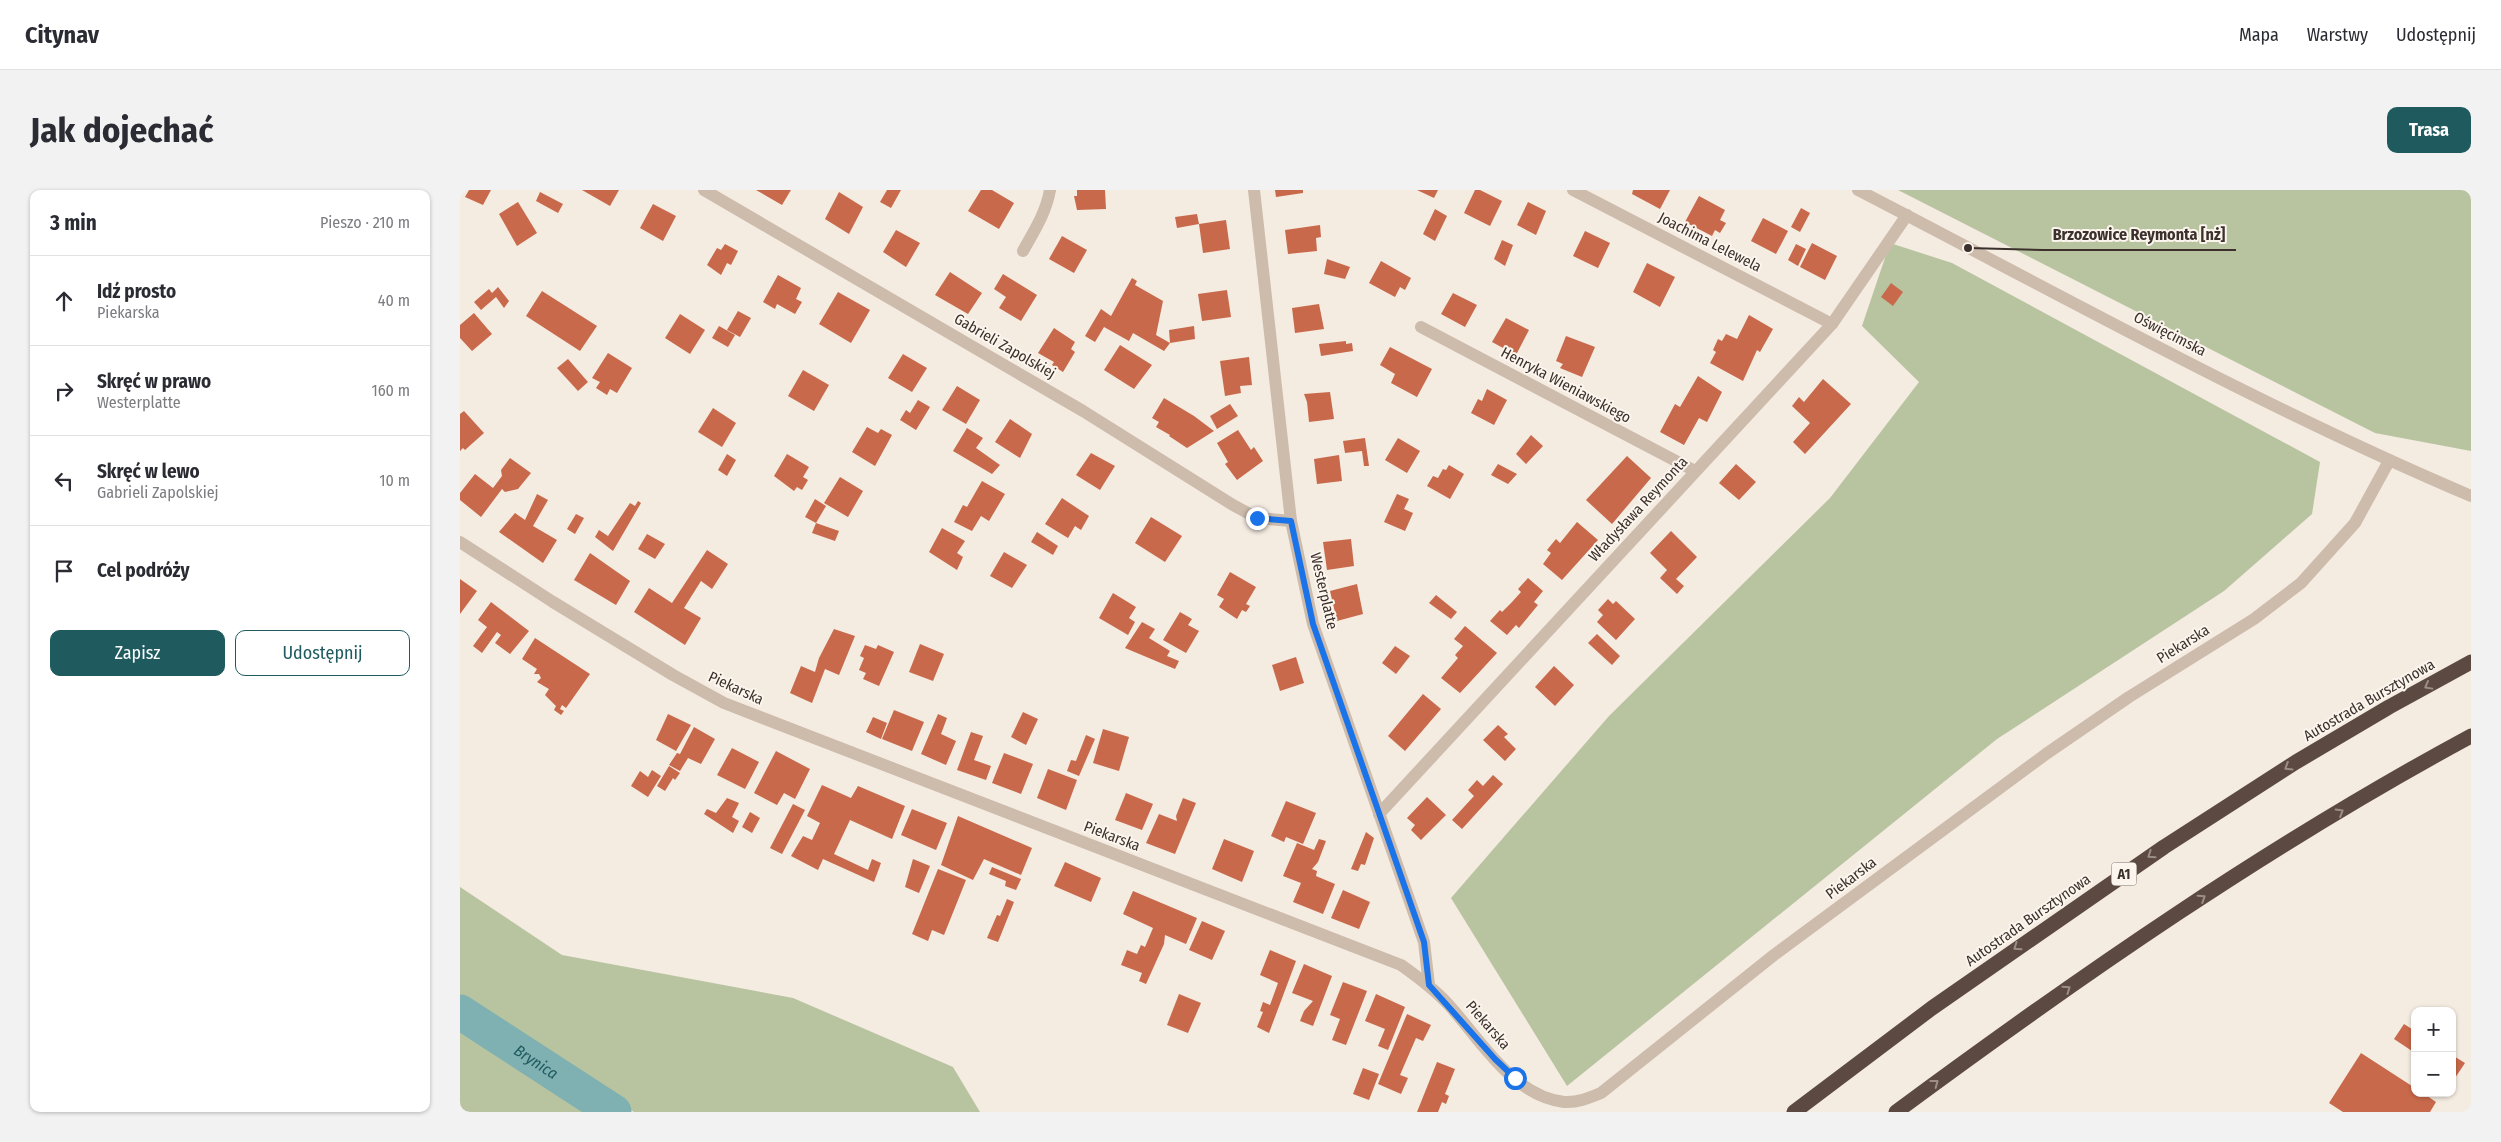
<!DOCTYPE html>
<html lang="pl">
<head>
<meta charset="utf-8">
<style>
	:root { --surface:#fff; --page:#f2f2f3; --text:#2b2b33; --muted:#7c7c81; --line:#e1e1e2; --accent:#1f5a5e }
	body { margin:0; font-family:"Fira Sans Condensed",sans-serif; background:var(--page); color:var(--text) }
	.controls { position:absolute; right:15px; bottom:15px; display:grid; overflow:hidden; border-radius:10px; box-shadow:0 1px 4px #0004 }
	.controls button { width:45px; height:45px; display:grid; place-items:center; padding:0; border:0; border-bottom:1px solid var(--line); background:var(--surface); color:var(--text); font:25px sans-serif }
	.stop { position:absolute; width:15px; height:15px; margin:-11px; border:4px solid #1a73e8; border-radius:50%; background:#fff }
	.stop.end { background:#1a73e8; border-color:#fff; box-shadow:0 1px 5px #0008 }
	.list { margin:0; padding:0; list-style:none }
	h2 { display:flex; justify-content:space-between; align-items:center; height:65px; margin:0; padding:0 20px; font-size:21px }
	h2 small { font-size:16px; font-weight:400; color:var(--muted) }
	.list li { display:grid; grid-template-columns:32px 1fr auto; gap:15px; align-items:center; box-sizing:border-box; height:90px; padding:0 20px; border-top:1px solid var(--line) }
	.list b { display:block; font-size:19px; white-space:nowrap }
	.list p { margin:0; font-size:16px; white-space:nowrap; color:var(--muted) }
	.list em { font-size:16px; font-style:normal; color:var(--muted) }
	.actions { display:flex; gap:10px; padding:15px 20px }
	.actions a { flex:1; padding:11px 0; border:1px solid var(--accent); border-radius:10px; text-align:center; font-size:18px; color:var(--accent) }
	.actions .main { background:var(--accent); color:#fff }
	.icon { flex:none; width:28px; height:28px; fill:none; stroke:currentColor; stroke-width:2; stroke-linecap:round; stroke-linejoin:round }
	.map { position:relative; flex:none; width:2011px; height:922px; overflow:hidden; border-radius:10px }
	header { display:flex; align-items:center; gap:30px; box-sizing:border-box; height:70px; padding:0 25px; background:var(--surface); border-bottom:1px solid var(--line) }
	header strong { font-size:24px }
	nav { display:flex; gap:28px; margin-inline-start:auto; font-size:18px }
	.intro { display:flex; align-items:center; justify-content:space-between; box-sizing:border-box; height:120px; padding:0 30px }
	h1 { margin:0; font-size:35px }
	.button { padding:12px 22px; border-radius:10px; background:var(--accent); color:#fff; font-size:18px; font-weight:700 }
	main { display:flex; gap:30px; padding:0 30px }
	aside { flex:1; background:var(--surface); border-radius:10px; box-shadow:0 1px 4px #0004 }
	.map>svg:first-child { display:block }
	.green { fill:#b8c4a0 }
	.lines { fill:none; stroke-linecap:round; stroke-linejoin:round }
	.river { stroke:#7fb0b2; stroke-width:35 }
	.building { fill:#c8694b }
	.minor { stroke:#cdbbac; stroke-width:12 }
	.highway { stroke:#5c4a42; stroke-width:15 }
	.oneway { stroke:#9c8e87 }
	.route { stroke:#1a73e8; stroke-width:6 }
	.labels { text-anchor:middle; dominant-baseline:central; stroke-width:4; stroke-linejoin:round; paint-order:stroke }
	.shield { fill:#fbf5ee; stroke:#756b66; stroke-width:1 }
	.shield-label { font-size:14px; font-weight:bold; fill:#3b302b }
	.street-label { font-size:15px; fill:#3b302b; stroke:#fbf5ee }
	.water-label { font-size:16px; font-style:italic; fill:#1f5a5e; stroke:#fbf5ee }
	.leader { fill:none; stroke:#3b302b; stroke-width:2 }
	.callout-dot { fill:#3b302b; stroke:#fbf5ee; stroke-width:2 }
	.callout-label { font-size:16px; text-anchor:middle; font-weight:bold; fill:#3b302b; stroke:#fbf5ee; stroke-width:4; stroke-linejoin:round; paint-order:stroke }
</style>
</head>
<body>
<header>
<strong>Citynav</strong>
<nav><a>Mapa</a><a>Warstwy</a><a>Udostępnij</a></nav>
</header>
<div class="intro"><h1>Jak dojechać</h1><a class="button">Trasa</a></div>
<main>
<aside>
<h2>3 min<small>Pieszo · 210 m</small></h2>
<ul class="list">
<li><svg class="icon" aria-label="ahead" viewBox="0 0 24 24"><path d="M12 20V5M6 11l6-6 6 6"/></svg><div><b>Idź prosto</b><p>Piekarska</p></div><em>40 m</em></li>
<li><svg class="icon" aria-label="right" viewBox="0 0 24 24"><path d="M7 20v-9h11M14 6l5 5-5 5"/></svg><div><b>Skręć w prawo</b><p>Westerplatte</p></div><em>160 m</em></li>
<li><svg class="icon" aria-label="left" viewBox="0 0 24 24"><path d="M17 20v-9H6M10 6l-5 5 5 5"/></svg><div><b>Skręć w lewo</b><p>Gabrieli Zapolskiej</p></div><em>10 m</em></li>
<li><svg class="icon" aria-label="arrive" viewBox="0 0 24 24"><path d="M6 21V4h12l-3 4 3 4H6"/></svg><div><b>Cel podróży</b></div></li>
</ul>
<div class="actions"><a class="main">Zapisz</a><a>Udostępnij</a></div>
</aside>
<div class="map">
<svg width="2011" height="922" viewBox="0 0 2011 922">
	<rect width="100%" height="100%" fill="#f4ebe1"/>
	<g class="green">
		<path d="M1438,0H2011V261L1915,243Z"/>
		<path d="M1430,53L1492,73L1860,272L1852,324L1764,401L1537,549L1107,896L991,708L1149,526L1370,308L1459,192L1402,136Z"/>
		<path d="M0,697L102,765L333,808L493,877L520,922H174L49,847L0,814Z"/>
		<path d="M0,832L140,922H0Z"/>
	</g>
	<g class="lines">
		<path class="river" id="s1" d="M0,822L154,922"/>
	</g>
	<g class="building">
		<path d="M9,0H31L23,15L5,7Z"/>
		<path d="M122,0H159L150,16Z"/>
		<path d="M296,0H331L322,15Z"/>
		<path d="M427,0H441L431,18L420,12Z"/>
		<path d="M521,0H532L554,13L539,39L508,21Z"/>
		<path d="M617,0H645L646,19L617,20L614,6H617Z"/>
		<path d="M815,0H843V3L816,7Z"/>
		<path d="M957,0H978L974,8Z"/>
		<path d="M1015,0H1020L1042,11L1030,36L1004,23Z"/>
		<path d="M1173,0H1210L1200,19L1172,4Z"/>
		<path d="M80,2L103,14L98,23L76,11Z"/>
		<path d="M379,2L403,17L389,44L365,29Z"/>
		<path d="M1239,6L1265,20L1260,30L1266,33L1260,43L1255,40L1252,46L1225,32Z"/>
		<path d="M58,12L77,43L57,56L39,24Z"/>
		<path d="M1068,12L1086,21L1076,45L1057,35Z"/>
		<path d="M193,14L216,26L203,51L180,38Z"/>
		<path d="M1341,18L1350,23L1340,42L1331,37Z"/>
		<path d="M975,19L987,26L975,51L963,44Z"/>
		<path d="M737,24L739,34L717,38L715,27Z"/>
		<path d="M1303,28L1328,41L1316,64L1291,51Z"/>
		<path d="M766,30L770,59L743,63L739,34Z"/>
		<path d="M860,35L861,47L856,48L857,61L828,64L825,40Z"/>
		<path d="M436,40L460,53L446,77L423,62Z"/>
		<path d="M1125,41L1150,53L1138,78L1113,66Z"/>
		<path d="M602,46L627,60L614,83L589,69Z"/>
		<path d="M1042,50L1053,55L1045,76L1034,69Z"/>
		<path d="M1352,53L1377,66L1365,90L1340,77Z"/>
		<path d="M265,54L278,61L271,75L267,73L261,85L247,75L257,58L261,60Z"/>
		<path d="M1336,54L1346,59L1338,76L1328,70Z"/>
		<path d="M867,69L890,77L885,89L864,84Z"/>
		<path d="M921,71L951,88L945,100L940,97L935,107L909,93Z"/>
		<path d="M1187,73L1215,87L1200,117L1173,102Z"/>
		<path d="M490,82L522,103L508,124L475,105Z"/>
		<path d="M543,84L577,105L561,131L539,118L546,107L534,99Z"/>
		<path d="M318,85L341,98L336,109L342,112L335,124L317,114L315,119L303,112Z"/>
		<path d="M672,88L677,91L675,95L703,111L696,145L710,153L704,161L673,143L669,151L644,137L635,152L625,146L641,119L651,126Z"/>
		<path d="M1431,93L1443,102L1433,116L1421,107Z"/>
		<path d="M38,97L49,111L44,118L36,107L21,120L14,112L29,99L32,103Z"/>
		<path d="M767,100L771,127L742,131L738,104Z"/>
		<path d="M82,101L137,136L120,161L66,126Z"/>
		<path d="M378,102L410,120L391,153L359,134Z"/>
		<path d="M993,103L1017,115L1005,137L981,124Z"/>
		<path d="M859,114L864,139L835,143L832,118Z"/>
		<path d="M278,121L291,128L280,147L267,140Z"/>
		<path d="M14,123L32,144L12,161L0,148V135Z"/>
		<path d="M220,124L245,140L230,164L205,148Z"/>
		<path d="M1289,125L1313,139L1300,162L1297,160L1283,191L1250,173L1256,162L1253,160L1258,149L1262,151L1266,144L1277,149Z"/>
		<path d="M1046,128L1069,140L1056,165L1032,152Z"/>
		<path d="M259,136L275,145L268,157L252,148Z"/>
		<path d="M734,136L735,149L710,153L709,140Z"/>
		<path d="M594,138L615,152L611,159L615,162L603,182L592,175L594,172L578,163Z"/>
		<path d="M1106,146L1135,157L1122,187L1100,178L1103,174L1096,171Z"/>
		<path d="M886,151V154L892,153L893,161L861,166L859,154Z"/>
		<path d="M660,155L692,175L674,199L644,180Z"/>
		<path d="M930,157L972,179L957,207L931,193L935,184L920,175Z"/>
		<path d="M148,163L172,178L157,203L150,199L147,205L136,198L140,192L132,188Z"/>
		<path d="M443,164L467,178L452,202L428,188Z"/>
		<path d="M789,167L792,195L780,196L781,203L765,206L760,171Z"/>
		<path d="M108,169L128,192L118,201L97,178Z"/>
		<path d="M343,180L369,195L354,221L328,206Z"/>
		<path d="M1238,186L1262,202L1247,232L1239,228L1224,255L1200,242L1215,214L1220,217Z"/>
		<path d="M1363,189L1391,214L1345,264L1333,252L1350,233L1332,216L1339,207L1344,212Z"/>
		<path d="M497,196L520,210L506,234L482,220Z"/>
		<path d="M1027,199L1047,210L1034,235L1011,223L1018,209L1022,211Z"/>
		<path d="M870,202L874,229L849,232L847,212L844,204Z"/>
		<path d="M704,208L734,226L754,241L727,258L709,246L710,245L696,237L699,232L692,228Z"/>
		<path d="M458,210L470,217L456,240L440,230L446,220L450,223Z"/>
		<path d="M770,214L778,226L757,239L750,226Z"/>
		<path d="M253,218L276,233L262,257L238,242Z"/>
		<path d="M4,221L24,243L5,260L3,258L0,261V224Z"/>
		<path d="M550,229L572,244L560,268L535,252Z"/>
		<path d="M407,237L418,243L421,239L432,245L415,276L392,262Z"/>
		<path d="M507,238L523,248L516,258L540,275L532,284L493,261Z"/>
		<path d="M778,240L791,260L794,257L803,271L777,290L765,274L768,272L757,253Z"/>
		<path d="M1071,245L1083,256L1066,274L1056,264Z"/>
		<path d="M905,248L909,276H904L902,261L885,263L883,251Z"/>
		<path d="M938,248L960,261L947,283L925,270Z"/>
		<path d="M631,263L655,276L640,300L616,285Z"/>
		<path d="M267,264L276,270L267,286L258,280Z"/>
		<path d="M327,264L349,277L343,287L348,290L342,300L337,297L334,301L314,286Z"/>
		<path d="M879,265L882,291L857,294L854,269Z"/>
		<path d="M1167,266L1191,288L1152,334L1126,310Z"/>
		<path d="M50,268L71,283L58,299L45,302L42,299L21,327L0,310V303L15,284L33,298L42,286L41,280Z"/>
		<path d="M1038,274L1057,284L1048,294L1031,285Z"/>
		<path d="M1276,274L1296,292L1279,310L1259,293Z"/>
		<path d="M989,275L1004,284L990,309L967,296L973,286L978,288L983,279L986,280Z"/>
		<path d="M380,287L403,301L388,327L364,313Z"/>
		<path d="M522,291L545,304L529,331L521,326L512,341L494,332L503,315L507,317Z"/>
		<path d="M77,304L88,310L73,336L97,350L83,373L39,342L55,323L65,330Z"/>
		<path d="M937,304L949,309L944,319L953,323L945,341L924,332Z"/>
		<path d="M602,308L629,326L621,340L615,336L608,348L585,334Z"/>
		<path d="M355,309L366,316L356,333L345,327Z"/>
		<path d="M178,311L181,313L153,361L135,347L139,340L148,346L170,313L175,316Z"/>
		<path d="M116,324L124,328L115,344L107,339Z"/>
		<path d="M691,327L722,346L705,372L675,353Z"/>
		<path d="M1117,332L1138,350L1102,390L1083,374L1091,363L1087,360L1096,349L1100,353Z"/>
		<path d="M356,333L379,341L375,351L352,343Z"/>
		<path d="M482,338L505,351L497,363L503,367L497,380L469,362Z"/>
		<path d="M1211,341L1237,367L1216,389L1224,396L1217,404L1200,388L1207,380L1190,363Z"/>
		<path d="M577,342L598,356L593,365L571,352Z"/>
		<path d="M187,344L205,354L195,369L178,359Z"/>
		<path d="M891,349L894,376L867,380L863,352Z"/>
		<path d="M247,360L268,374L252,399L241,391L224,418L241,428L225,455L174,422L189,398L212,413Z"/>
		<path d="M544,362L567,375L552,398L530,386Z"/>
		<path d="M130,363L170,391L156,415L114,390Z"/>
		<path d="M770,382L796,397L786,414L790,416L786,422L782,420L777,429L759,417L764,409L757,405Z"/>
		<path d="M1068,388L1083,401L1074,412L1078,415L1059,438L1056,435L1047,445L1030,431L1040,420L1042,422L1052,412L1061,402L1058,399Z"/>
		<path d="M0,389L17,401L0,424Z"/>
		<path d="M897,394L903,424L877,431L870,401Z"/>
		<path d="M653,403L676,417L669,428L675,432L668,445L639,428Z"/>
		<path d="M976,405L997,422L991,429L969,413Z"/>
		<path d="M1148,409L1153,414L1156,411L1175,429L1156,450L1137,432L1143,425L1138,420Z"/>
		<path d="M31,412L69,441L50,464L35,453L41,445L37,442L22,463L13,456L27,437L18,430Z"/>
		<path d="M720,422L732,429L728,435L739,441L726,463L703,450Z"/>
		<path d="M682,432L695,439L689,448L710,461L707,466L719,471L715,479L665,458Z"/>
		<path d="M1005,436L1037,463L1000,503L981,488L998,468L995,465L1003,456L994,449Z"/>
		<path d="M374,439L395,446L379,485L365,479L352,513L330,503L341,476L355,482L359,468Z"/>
		<path d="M1137,444L1160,466L1152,475L1128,453Z"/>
		<path d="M75,448L130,484L106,518L102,515L100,519L104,521L101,525L94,520L96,516L85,505L89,499L77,492L81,488L79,484H74L77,479L62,469Z"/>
		<path d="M460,454L484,464L473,491L449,482Z"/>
		<path d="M405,455L416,459L418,455L434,462L419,496L403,489L406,483L399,480L404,468L400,466Z"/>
		<path d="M935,456L950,466L936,484L922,473Z"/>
		<path d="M836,467L844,493L820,501L812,475Z"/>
		<path d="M1094,476L1114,495L1095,516L1075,497Z"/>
		<path d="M963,504L981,519L945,561L928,546Z"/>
		<path d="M434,520L464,532L452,561L422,549Z"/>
		<path d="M563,522L578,529L566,555L551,547Z"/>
		<path d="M208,524L231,535L216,561L196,550Z"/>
		<path d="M478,524L487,528L481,544L496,551L486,575L461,564Z"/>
		<path d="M413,527L427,533L421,549L406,542Z"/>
		<path d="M1038,535L1048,544L1044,547L1056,559L1045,571L1023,550Z"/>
		<path d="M234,537L255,549L241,574L228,568L220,581L209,575L217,563L220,564Z"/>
		<path d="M643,539L669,547L659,581L633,573Z"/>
		<path d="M511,542L523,546L514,570L531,576L526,590L497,580Z"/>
		<path d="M626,545L635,549L619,586L607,581L611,570L616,571Z"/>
		<path d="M272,558L299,572L285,599L257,585Z"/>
		<path d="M316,561L350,579L335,609L324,603L317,615L294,603Z"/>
		<path d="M544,563L573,574L561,604L532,593Z"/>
		<path d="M209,576L220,583L215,590L213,588L205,601L197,596Z"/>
		<path d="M588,579L617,590L606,620L577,608Z"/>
		<path d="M192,580L201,586L188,607L171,596L180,581L188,587Z"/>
		<path d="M1033,585L1043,594L1002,639L992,630L1014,606L1008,600L1017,590L1023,596Z"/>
		<path d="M362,595L391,608L398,596L445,616L432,649L390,630L374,664L408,680L412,669L421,673L414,692L363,669L358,680L331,666L343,646L352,650L360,633L347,626Z"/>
		<path d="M666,603L693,614L682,640L655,630Z"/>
		<path d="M967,607L986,625L961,650L951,640L955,635L947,628Z"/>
		<path d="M267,608L279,613L272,627L279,631L273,643L244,624L247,619L256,623Z"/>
		<path d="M723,608L736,613L715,664L686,653L699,624L717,631L716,626Z"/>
		<path d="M826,611L856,623L843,654L826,647L824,652L811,646Z"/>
		<path d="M333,614L345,620L322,664L310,658Z"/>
		<path d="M452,619L487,633L476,660L441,645Z"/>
		<path d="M290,622L300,628L292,643L282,637Z"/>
		<path d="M498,626L572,658L561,685L524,669L513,690L481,675Z"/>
		<path d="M906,642L914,648L905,675L901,674L898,681L891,679Z"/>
		<path d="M764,649L794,661L782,692L752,679Z"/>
		<path d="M859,649L866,651L858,672L852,679L857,681L856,686L875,694L863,724L833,712L841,693L823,686L837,653L854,660Z"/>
		<path d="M453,669L470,676L459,703L445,697Z"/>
		<path d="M605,672L641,688L631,712L594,696Z"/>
		<path d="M532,677L561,689L556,700L545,696L546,691L529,684Z"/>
		<path d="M478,679L506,690L484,745L472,740L468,751L452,744Z"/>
		<path d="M883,700L910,712L899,739L871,728Z"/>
		<path d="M673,701L737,728L726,754L705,745L704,754L686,794L679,791L682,783L661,775L667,760L677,764L681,755L685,757L693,738L663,724Z"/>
		<path d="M547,709L554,712L538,752L527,748L537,725L540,726Z"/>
		<path d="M742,731L765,741L752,770L729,760Z"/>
		<path d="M810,760L836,771L809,843L797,837L803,822L800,821L803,812L810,815L818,793L800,785Z"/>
		<path d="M844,774L872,786L853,836L840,831L844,821L853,811L832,803Z"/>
		<path d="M883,792L907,801L886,855L872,850L880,829L870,825Z"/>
		<path d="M719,804L741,813L728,843L707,835Z"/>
		<path d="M916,804L945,817L928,860L918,856L925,839L905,831Z"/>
		<path d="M947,824L971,835L963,851L956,848L940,885L948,888L941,904L918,894Z"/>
		<path d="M1944,834L1955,841V863L1934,849Z"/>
		<path d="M1901,863L1955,898V903H1963L1976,912L1970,922H1883L1869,913Z"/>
		<path d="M1992,865L2005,873L1995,888L1992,886Z"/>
		<path d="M977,872L995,879L985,904L989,906L986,914L982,912L978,922H957Z"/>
		<path d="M903,878L919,884L909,910L893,904Z"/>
	</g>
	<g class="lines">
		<g class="minor">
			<path d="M244,0L623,221L773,315L797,328L831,331"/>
			<path d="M794,0L831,331L853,434L964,752L969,795"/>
			<path d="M1113,0L1372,134"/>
			<path d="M1398,0C1601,105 1801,217 2011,306"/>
			<path d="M563,61C574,41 586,23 590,0"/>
			<path d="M961,137L1235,281"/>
			<path d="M0,352L93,412L213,485L264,513L941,775C958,787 974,799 988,814C1020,849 1052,906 1104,912C1117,913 1129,908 1141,903L1314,765L1586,564L1669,507L1794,429L1841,393L1895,333L1929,271"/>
			<path d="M919,624L1372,134L1447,25"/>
		</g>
		<g class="highway">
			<path d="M1334,922L1472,818L1704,657L1836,572L1929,517L2011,472"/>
			<path d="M1436,922C1620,786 1809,655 2011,546"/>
		</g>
	</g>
	<defs><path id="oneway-chevron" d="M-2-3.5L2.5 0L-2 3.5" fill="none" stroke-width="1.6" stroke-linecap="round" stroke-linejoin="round" transform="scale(1.25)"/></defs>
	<g class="oneway">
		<use href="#oneway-chevron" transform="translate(1968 496) rotate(151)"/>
		<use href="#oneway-chevron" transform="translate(1828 577) rotate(148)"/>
		<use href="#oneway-chevron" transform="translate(1880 622) rotate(-31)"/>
		<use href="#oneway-chevron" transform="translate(1691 665) rotate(146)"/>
		<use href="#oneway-chevron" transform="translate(1742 708) rotate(-33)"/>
		<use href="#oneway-chevron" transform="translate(1557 757) rotate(145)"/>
		<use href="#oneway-chevron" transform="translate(1607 799) rotate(-35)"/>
		<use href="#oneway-chevron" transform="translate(1475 893) rotate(-37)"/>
	</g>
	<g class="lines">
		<path class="route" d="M797,328L831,331L853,434L964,752L969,795L1035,869L1055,888"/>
	</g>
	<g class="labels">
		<rect class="shield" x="1651.5" y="672.5" width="25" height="23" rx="4"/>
		<g class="shield-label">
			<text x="1664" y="684">A1</text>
		</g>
		<g class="street-label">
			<text transform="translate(1250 52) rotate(27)">Joachima Lelewela</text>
			<text transform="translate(1710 144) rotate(27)">Oświęcimska</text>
			<text transform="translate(545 156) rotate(30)">Gabrieli Zapolskiej</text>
			<text transform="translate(1106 195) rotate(28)">Henryka Wieniawskiego</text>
			<text transform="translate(1178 319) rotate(-47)">Władysława Reymonta</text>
			<text transform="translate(864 401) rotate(77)">Westerplatte</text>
			<text transform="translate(1723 454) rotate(-32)">Piekarska</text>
			<text transform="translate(276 498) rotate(25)">Piekarska</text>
			<text transform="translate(1909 510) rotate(-30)">Autostrada Bursztynowa</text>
			<text transform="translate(652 646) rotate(21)">Piekarska</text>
			<text transform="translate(1391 688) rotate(-37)">Piekarska</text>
			<text transform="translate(1568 730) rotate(-35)">Autostrada Bursztynowa</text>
			<text transform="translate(1028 835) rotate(49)">Piekarska</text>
		</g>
		<g class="water-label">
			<text stroke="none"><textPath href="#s1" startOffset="91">Brynica</textPath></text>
		</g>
	</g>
	<path class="leader" d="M1508 58L1583 60H1776"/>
	<circle class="callout-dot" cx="1508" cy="58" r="5"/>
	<g class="callout-label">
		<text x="1679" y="50">Brzozowice Reymonta [nż]</text>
	</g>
</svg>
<div class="controls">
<button>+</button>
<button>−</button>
</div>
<div class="stop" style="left:1055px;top:888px"></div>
<div class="stop end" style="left:797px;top:328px"></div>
</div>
</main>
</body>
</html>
